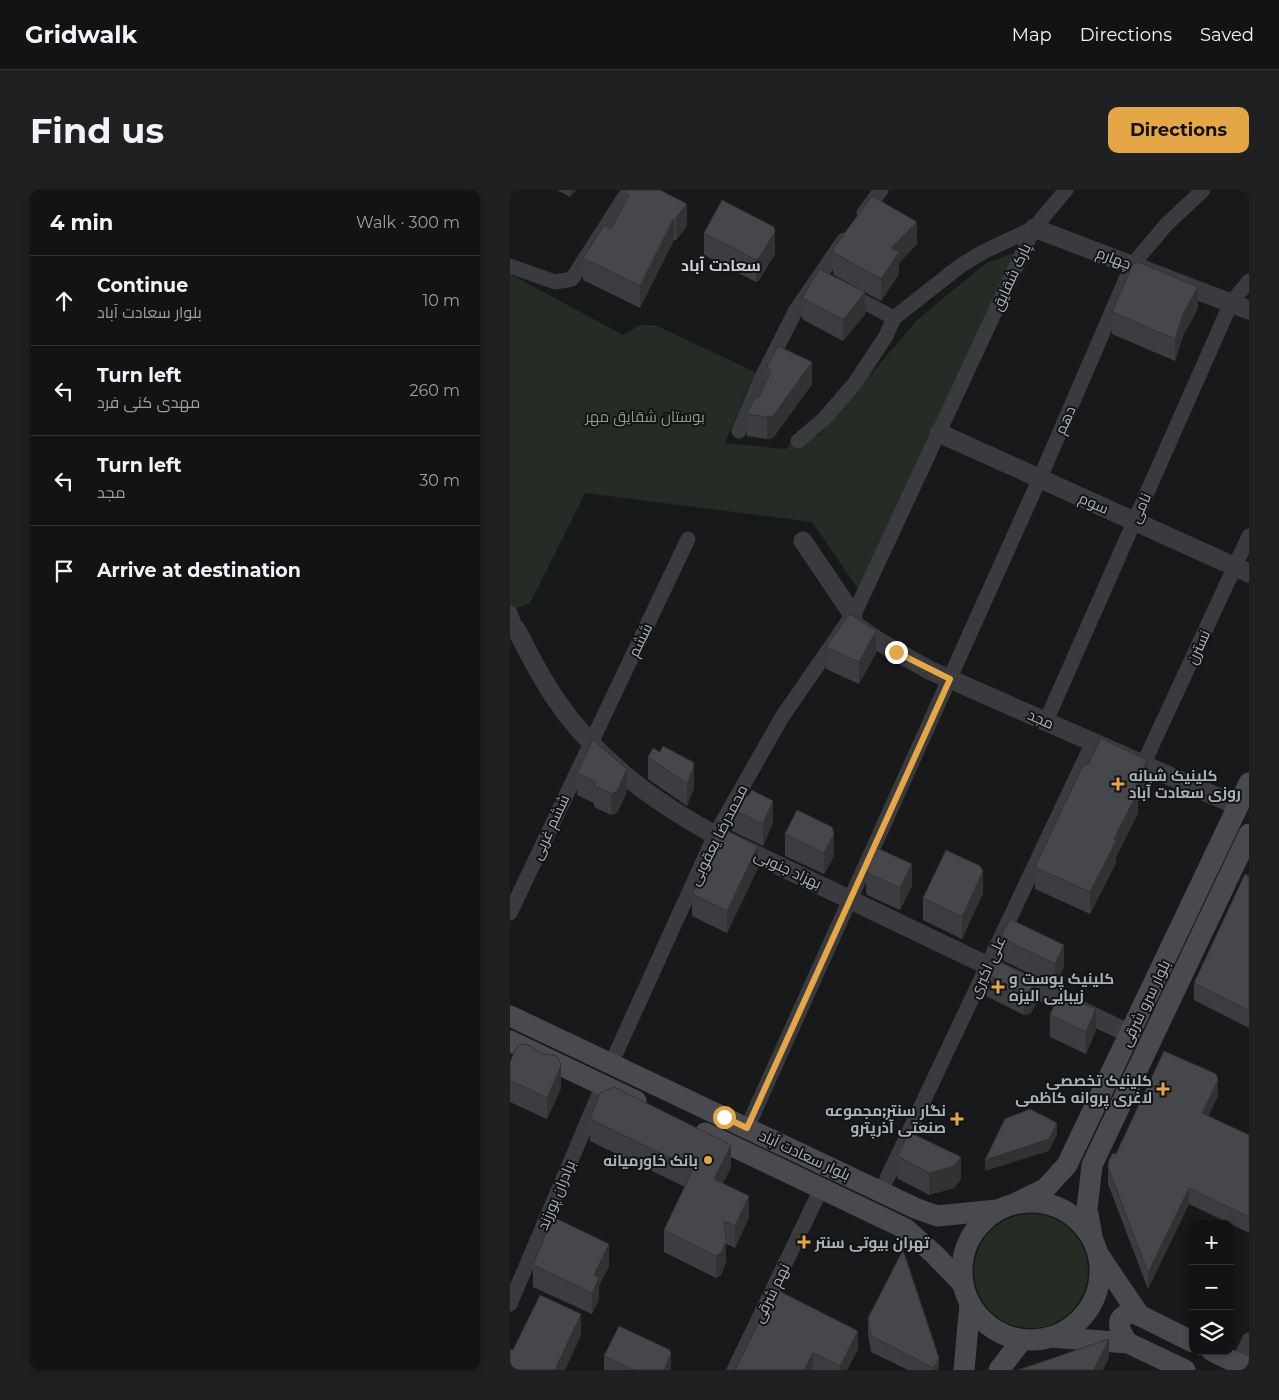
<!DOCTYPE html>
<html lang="en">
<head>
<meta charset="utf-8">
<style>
	:root { --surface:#121314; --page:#1f2022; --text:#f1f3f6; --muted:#9c9ea0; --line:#313234; --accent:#e5a646 }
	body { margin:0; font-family:Montserrat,Cairo,sans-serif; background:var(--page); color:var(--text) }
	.controls { position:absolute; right:15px; bottom:15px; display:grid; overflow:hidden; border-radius:10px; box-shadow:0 2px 8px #0003 }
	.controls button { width:45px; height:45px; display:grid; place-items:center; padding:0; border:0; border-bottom:1px solid var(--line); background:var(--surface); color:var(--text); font:25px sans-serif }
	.stop { position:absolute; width:15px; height:15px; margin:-11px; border:4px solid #e5a646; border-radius:50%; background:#fff }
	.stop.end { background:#e5a646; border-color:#fff; box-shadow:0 1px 5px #0008 }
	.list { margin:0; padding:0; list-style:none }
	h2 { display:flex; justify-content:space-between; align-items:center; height:65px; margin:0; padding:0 20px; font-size:21px }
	h2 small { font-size:16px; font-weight:400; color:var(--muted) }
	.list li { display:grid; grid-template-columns:32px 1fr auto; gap:15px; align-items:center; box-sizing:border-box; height:90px; padding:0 20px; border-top:1px solid var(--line) }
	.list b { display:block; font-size:19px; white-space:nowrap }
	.list p { margin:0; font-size:16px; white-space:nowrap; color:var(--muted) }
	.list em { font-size:16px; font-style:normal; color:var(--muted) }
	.icon { flex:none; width:28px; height:28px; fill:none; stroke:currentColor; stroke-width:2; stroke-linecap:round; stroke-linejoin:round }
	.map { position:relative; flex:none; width:739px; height:1180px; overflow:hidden; border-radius:10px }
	header { display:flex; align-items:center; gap:30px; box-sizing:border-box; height:70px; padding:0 25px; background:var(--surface); border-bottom:1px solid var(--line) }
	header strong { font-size:24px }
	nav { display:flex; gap:28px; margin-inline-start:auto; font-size:18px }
	.intro { display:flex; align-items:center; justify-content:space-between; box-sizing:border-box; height:120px; padding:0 30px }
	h1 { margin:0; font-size:35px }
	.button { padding:12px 22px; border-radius:10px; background:var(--accent); color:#111; font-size:18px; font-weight:700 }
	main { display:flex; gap:30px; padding:0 30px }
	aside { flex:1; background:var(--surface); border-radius:10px; box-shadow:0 2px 8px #0003 }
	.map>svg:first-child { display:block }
	.green { fill:#252c25 }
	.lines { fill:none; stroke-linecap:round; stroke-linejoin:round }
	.minor { stroke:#3a3b3f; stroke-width:15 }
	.tertiary { stroke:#3a3b3f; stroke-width:19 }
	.secondary { stroke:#484a4f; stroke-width:21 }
	.wall { fill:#3c3d40 }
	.shaded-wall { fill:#313234 }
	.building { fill:#46474a; stroke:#313234 }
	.route { stroke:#e5a646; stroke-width:6 }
	.poi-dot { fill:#e5a646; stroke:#131415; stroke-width:2 }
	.labels { text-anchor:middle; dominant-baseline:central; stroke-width:4; stroke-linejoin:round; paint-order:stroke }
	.street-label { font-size:15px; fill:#acb1b9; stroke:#131415 }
	.park-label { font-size:15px; fill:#84a285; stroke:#131415 }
	.poi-label { font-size:15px; font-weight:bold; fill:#acb1b9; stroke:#131415; text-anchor:start }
	.neighbourhood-label { font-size:16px; font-weight:bold; fill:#cccfd5; stroke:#131415 }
</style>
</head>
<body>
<header>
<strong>Gridwalk</strong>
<nav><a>Map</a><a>Directions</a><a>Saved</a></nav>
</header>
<div class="intro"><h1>Find us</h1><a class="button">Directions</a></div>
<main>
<aside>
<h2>4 min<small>Walk · 300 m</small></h2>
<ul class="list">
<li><svg class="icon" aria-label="ahead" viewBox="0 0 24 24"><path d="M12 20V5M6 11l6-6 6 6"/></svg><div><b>Continue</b><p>بلوار سعادت آباد</p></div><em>10 m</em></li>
<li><svg class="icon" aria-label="left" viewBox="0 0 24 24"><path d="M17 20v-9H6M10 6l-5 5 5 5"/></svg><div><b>Turn left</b><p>مهدی کنی فرد</p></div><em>260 m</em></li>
<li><svg class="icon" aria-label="left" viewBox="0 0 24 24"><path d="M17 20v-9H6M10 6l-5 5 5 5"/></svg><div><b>Turn left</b><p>مجد</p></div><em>30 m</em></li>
<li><svg class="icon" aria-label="arrive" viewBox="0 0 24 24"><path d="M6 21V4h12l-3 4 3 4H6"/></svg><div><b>Arrive at destination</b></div></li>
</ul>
</aside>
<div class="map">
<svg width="739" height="1180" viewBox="0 0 739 1180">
	<rect width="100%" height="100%" fill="#18191a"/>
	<g class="green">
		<path d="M510,61L348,399L302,332L75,303L20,413L0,421V84L113,145L130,135H145L245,182L215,253L276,259L282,252L309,245L407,130L476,73Z"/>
		<circle cx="521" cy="1081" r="57"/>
	</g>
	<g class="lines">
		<g class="minor">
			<path d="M354,23L371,0"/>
			<path d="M0,76L45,92L62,89L119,0"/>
			<path d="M337,103L384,128"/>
			<path d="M229,241L250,191L286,120L334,50"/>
			<path d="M288,251L314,229L345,193L376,146L384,128L450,76L473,62L524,38"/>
			<path d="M0,423L6,439"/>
			<path d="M540,522L721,113L739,91"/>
			<path d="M637,566L739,346"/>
			<path d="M0,723L178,349"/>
			<path d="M101,874L205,645L272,527L346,420L524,38L556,0"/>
			<path d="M237,938L530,288L622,75L656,35L693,0"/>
			<path d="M371,1001L583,552"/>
			<path d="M0,1114L93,895"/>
			<path d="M728,1174L739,1150"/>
			<path d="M224,1180L311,999"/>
		</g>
		<g class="tertiary">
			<path d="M524,38L739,120"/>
			<path d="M429,243L739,383"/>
			<path d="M293,351L343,425"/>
			<path d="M345,435L368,451L419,480L728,616"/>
			<path d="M0,438L6,439C19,463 31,489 47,511C88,571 143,611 205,645L620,844"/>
		</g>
		<g class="secondary">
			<path d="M0,826L405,1018L427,1026L487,1020"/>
			<path d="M0,851L126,911"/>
			<path d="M195,943L396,1039L424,1064L453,1094"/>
			<circle cx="521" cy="1081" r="69"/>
			<path d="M508,1012L535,999L557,975L739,593"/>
			<path d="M582,1046L577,1019L582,975L739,644"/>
			<path d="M590,1067L630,1126"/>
			<path d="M539,1147L618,1153L675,1180"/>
			<path d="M618,1153C609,1141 602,1124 625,1123L683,1152"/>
			<path d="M702,1161L739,1179"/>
			<path d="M454,1180L460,1114"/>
			<path d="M489,1180L512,1150"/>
		</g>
	</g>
	<g class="wall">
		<path d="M47,0H66L60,7Z"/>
		<path d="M150,0L177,36L166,50H164L130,118L73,90V68L101,39L114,14V3Z"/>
		<path d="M194,43L265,64L249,90L246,92L194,65Z"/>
		<path d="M407,54L389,73V84L371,111L324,85L323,81V59Z"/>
		<path d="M292,108L355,124L333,151L292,129Z"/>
		<path d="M688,118L673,146L665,171L602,144V122Z"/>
		<path d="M257,176L302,194L263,248L257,249L237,246V224L249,207L257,189Z"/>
		<path d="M316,457L366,463L349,494L316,479Z"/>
		<path d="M138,567L184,598L177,616L138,589Z"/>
		<path d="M578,575L637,592L628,612V623L606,667V673L580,724L525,699V677Z"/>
		<path d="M67,583L117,601L107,623L101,625L84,617V613L67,605Z"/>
		<path d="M222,619L263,633L253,656L222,641Z"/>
		<path d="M275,644L324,666L314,684L275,666Z"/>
		<path d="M190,678H248L217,743L182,726V704L190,687Z"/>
		<path d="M356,679L402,696L390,720L357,705L356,701Z"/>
		<path d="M739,686V838L684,810V793Z"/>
		<path d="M473,703L452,749L413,730V708Z"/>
		<path d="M492,744L554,777L545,796L494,771L492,766Z"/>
		<path d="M481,768L527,812L520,824L514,825L474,805V783Z"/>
		<path d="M540,825L586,840L576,864L540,847Z"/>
		<path d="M0,872L51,898L37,929L0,912Z"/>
		<path d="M708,906L698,926L739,945V1043L679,1014L638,1099L598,994V977L606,964Z"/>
		<path d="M80,929L221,977L213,993L239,1027L225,1058L216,1054V1072L211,1085L206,1088L154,1062V1040L175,997L80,951Z"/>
		<path d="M387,966L451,989L444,998L419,1005L387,988Z"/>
		<path d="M23,1075L99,1076L89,1096V1109L82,1124L23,1097Z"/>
		<path d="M265,1099L348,1159L337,1180H225Z"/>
		<path d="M358,1128L429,1180H398L361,1162L358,1144Z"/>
		<path d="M94,1166L161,1180H94Z"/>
	</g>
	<g class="shaded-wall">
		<path d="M60,0H66L60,7Z"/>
		<path d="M177,14V36L166,50V28Z"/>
		<path d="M164,28V50L130,118V96Z"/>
		<path d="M407,32V54L389,73V84L371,111V89L381,58Z"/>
		<path d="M265,42V64L249,90L246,92V70Z"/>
		<path d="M688,97V118L673,146L665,171V149L673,124Z"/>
		<path d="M355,102V124L333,151V130Z"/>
		<path d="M302,172V194L263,248L257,249V227Z"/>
		<path d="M366,441V463L349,494V472Z"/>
		<path d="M637,570V592L628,612V623L606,667V673L580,724V702L626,595Z"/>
		<path d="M184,576V598L177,616V594Z"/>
		<path d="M117,579V601L107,623L101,625V604Z"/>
		<path d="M263,611V633L253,656V634Z"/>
		<path d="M324,644V666L314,684V663Z"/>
		<path d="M248,656V678L217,743V721Z"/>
		<path d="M402,674V696L390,720V698Z"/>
		<path d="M473,681V703L452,749V727Z"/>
		<path d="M554,755V777L545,796V774Z"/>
		<path d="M527,790V812L520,824L514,825V803Z"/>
		<path d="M586,819V840L576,864V842Z"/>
		<path d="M51,876V898L37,929V908Z"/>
		<path d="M708,890V906L692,939V923Z"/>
		<path d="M547,933V944L539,961L475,981V970Z"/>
		<path d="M221,955V977L204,1010V989Z"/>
		<path d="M451,967V989L444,998L419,1005V983Z"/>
		<path d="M679,998V1014L638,1099V1083Z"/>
		<path d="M239,1006V1027L225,1058V1036Z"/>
		<path d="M216,1051V1072L211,1085L206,1088V1066Z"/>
		<path d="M99,1054V1076L89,1096V1109L82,1124V1103L84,1085Z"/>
		<path d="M71,1124V1146L55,1180H45Z"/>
		<path d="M348,1141V1159L337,1180H330V1176Z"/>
		<path d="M599,1149V1168L593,1180H584Z"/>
		<path d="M303,1163V1180H294Z"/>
		<path d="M161,1164V1180H154Z"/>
		<path d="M429,1168V1180H424V1178Z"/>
	</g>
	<g class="building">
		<path d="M116,0H150L177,14L166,28H164L130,96L73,68L94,35L101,39L119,5L114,3Z"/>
		<path d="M362,6L407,32L381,58L389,62L371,89L324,63L323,59Z"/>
		<path d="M212,10L264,37L265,42L249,68L246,70L194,43Z"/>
		<path d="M628,72L688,97L673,124L665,149L602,122L623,74Z"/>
		<path d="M309,79L355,102L333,130L292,108Z"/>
		<path d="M268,156L302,172L263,226L257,227L237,224L243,210L249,207L261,181L257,176Z"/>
		<path d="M342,425L366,441L349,472L316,457L338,426Z"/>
		<path d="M591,548L637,570L626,595L628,602L604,649L606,651L580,702L525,677L574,573L578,575Z"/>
		<path d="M83,550L117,579L107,601L101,604L84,595L86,592L67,583Z"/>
		<path d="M153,556L183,572L184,576L177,594L138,567L143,558L150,562Z"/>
		<path d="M242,600L263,611L253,634L222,619L229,602L238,606Z"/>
		<path d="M287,620L322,637L324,644L314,663L275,644Z"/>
		<path d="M209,637L248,656L217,721L182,704L194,680L190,678Z"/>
		<path d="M367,658L402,674L390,698L357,683L356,679Z"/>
		<path d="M436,660L470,676L473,681L452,727L413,708Z"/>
		<path d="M735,684L739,686V821L684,793Z"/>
		<path d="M500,729L554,755L545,774L494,749L492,744Z"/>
		<path d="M481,768L527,790L520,802L514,803L474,783Z"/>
		<path d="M549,804L586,819L576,842L540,825Z"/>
		<path d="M12,854L19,855L32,864L45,865L49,870L51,876L37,908L0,890V872L6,858Z"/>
		<path d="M654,861L706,884L708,890L692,923L739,945V1027L679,998L638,1083L598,977L599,970L603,963L606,964Z"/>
		<path d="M104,897L221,955L204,989L239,1006L225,1036L214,1031L216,1051L211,1063L206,1066L154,1040L183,979L80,929L90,903Z"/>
		<path d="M520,919L547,933L539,949L475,970L495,929Z"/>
		<path d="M401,943L451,967L444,976L419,983L387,966L397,947L399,948Z"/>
		<path d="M43,1027L99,1054L84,1085L89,1088L82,1103L23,1075Z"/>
		<path d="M393,1060L429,1168L424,1178L361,1146L358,1128Z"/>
		<path d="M265,1099L348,1141L330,1176L303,1163L294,1180H225Z"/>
		<path d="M30,1105L71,1124L45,1180H0V1159L3,1160Z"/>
		<path d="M109,1136L160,1160L161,1164L154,1180H124L94,1166Z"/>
		<path d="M599,1149L584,1180H508Z"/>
	</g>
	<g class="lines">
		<path class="route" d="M214,927L237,938L440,489L386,462"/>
	</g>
	<g class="poi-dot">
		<path d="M605.5 586.5h5v5h5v5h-5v5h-5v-5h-5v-5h5z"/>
		<path d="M485.5 789.5h5v5h5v5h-5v5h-5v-5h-5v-5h5z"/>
		<path d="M650.5 891.5h5v5h5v5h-5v5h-5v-5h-5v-5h5z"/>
		<path d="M444.5 921.5h5v5h5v5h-5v5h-5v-5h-5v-5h5z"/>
		<circle cx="198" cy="970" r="5"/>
		<path d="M291.5 1044.5h5v5h5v5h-5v5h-5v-5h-5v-5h5z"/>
	</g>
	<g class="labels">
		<g class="street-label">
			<text transform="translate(604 68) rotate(21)">چهارم</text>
			<text transform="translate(501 87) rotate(-65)">پارک شقایق</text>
			<text transform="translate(555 230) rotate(-66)">دهم</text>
			<text transform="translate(584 313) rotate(24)">سوم</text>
			<text transform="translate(630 318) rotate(-66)">نامی</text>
			<text transform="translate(130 450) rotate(-64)">ششم</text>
			<text transform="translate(688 457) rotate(-65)">نسترن</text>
			<text transform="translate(531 529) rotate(24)">مجد</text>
			<text transform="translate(40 637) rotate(-65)">ششم غربی</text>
			<text transform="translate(208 645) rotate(-63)">محمدرضا یعقوبی</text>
			<text transform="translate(278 679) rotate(25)">بهزاد جنوبی</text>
			<text transform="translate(477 777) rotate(-65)">علی اکبری</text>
			<text transform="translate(635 813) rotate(-64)">بلوار سرو شرقی</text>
			<text transform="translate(295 965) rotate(25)">بلوار سعادت آباد</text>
			<text transform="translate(46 1005) rotate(-67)">برادران پورزند</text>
			<text transform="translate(261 1103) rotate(-64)">نهم شرقی</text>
		</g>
		<g class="park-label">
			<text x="135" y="226">بوستان شقایق مهر</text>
		</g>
		<g class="poi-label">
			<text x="619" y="585">کلینیک شبانه<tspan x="619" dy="17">روزی سعادت آباد</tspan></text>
			<text x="499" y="788">کلینیک پوست و<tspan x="499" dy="17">زیبایی الیزه</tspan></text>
			<text x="642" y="890" text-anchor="end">کلینیک تخصصی<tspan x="642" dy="17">لاغری پروانه کاظمی</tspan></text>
			<text x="436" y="920" text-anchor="end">نگار سنتر;مجموعه<tspan x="436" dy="17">صنعتی آذرپترو</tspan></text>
			<text x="188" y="970" text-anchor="end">بانک خاورمیانه</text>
			<text x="305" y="1052">تهران بیوتی سنتر</text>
		</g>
		<g class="neighbourhood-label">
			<text x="211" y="75">سعادت آباد</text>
		</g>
	</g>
</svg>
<div class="controls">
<button>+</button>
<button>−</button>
<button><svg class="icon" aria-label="layers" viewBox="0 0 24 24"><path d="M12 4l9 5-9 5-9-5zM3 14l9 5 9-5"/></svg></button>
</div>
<div class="stop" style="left:214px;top:927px"></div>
<div class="stop end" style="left:386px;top:462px"></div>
</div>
</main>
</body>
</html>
